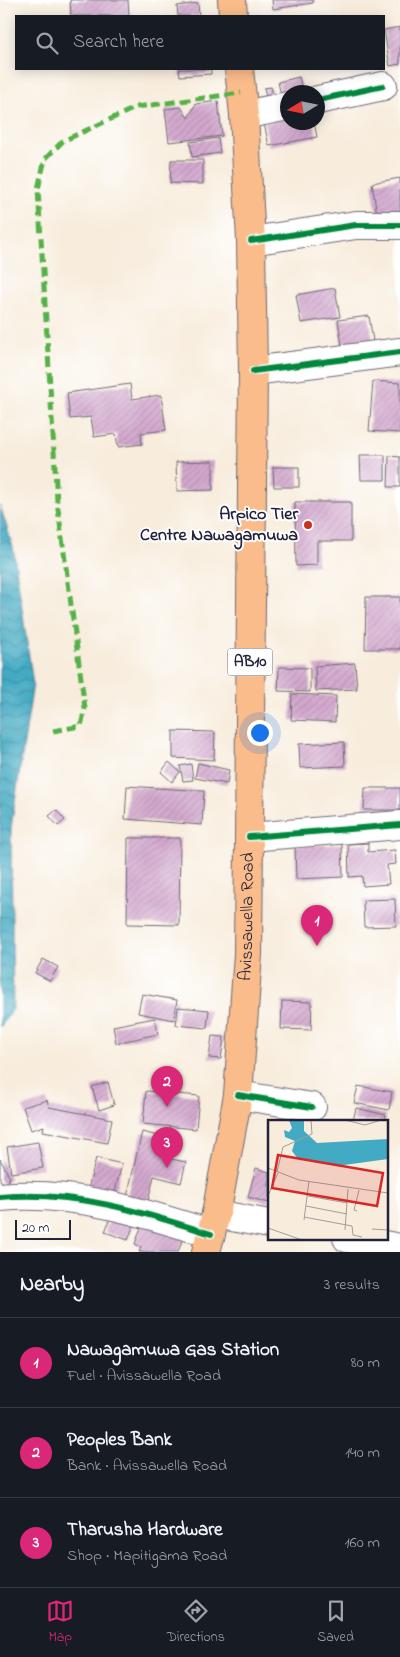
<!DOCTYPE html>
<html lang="en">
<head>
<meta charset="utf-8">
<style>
	:root { --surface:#171b24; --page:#20242c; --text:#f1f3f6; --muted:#9ea1a6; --line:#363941; --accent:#db2777 }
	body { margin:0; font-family:"Indie Flower",sans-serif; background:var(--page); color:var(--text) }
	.compass { position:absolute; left:280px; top:85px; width:45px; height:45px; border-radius:50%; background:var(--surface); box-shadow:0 2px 12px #0003; rotate:260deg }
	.scale { position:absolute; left:15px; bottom:12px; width:56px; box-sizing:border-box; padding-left:5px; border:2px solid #22223b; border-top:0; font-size:14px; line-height:18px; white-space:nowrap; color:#22223b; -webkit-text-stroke:4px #fff; paint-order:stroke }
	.you { position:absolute; left:259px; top:732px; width:18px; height:18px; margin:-12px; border:4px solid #fff; border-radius:50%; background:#1a73e8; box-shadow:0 0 0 8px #1a73e833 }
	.badge { display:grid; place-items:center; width:32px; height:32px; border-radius:50%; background:var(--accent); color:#fff; font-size:16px; font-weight:700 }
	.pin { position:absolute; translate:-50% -41px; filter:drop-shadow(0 1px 2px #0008) }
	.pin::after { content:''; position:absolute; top:26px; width:18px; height:15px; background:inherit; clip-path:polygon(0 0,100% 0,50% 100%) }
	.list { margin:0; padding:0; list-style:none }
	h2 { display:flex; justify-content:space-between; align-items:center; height:65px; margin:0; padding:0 20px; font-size:21px }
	h2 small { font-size:16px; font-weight:400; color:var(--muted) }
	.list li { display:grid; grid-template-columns:32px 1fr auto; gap:15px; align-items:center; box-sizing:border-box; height:90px; padding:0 20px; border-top:1px solid var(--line) }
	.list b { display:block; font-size:19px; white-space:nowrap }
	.list p { margin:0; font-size:16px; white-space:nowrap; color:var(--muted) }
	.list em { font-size:16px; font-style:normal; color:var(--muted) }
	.icon { flex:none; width:28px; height:28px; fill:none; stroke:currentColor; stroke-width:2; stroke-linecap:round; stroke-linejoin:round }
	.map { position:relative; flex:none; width:400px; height:1252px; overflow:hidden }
	.search { position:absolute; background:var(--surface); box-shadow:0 2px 12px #0003; left:15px; right:15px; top:15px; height:55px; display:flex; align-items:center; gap:12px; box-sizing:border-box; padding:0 18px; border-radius:0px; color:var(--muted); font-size:19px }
	.sheet { height:335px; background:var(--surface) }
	nav { display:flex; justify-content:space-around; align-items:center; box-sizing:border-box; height:70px; border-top:1px solid var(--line); background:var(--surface); font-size:14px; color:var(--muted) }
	nav a { display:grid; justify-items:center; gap:2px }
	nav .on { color:var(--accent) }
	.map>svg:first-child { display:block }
	.water { fill:url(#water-waves); stroke:#32667f }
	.building { fill:url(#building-hatch) }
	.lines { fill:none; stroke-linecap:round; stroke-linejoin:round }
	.minor-casing { stroke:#6d6974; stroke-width:30 }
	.major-casing { stroke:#6d6974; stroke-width:30 }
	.minor { stroke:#fff; stroke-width:28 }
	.major { stroke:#f9bc8a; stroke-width:28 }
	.quiet { stroke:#55b146; stroke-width:5; stroke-dasharray:10 5; stroke-linecap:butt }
	.cycleway-casing { stroke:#fff; stroke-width:9 }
	.cycleway { stroke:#00873e; stroke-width:6 }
	.poi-dot { fill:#c8321e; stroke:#fff; stroke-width:2 }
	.labels { text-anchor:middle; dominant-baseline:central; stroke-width:4; stroke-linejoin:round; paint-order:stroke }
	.shield { fill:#fff; stroke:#646476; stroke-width:1 }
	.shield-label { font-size:16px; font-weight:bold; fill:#22223b }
	.poi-label { font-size:18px; font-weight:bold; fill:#22223b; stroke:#fff; text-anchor:end }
	.street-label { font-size:18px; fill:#22223b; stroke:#fff }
	.inset-road { fill:none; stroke:#a29c9c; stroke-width:1 }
	.view { fill:#d62828; fill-opacity:0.15; stroke:#d62828; stroke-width:2.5 }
	.inset-edge { fill:none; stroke:#22223b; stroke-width:2.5 }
</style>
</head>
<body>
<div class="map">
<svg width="400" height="1252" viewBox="0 0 400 1252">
	<defs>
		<pattern id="water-waves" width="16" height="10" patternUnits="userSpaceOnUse" patternTransform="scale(1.25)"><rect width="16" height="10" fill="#43aac3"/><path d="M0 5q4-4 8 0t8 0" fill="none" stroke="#388aa0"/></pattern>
		<pattern id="building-hatch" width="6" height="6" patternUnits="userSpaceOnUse" patternTransform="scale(1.25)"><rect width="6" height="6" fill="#d3a8ce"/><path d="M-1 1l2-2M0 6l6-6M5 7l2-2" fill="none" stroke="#b590b2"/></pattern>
	</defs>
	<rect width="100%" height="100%" fill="#fff"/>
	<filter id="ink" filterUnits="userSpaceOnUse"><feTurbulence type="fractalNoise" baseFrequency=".02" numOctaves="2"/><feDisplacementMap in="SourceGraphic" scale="10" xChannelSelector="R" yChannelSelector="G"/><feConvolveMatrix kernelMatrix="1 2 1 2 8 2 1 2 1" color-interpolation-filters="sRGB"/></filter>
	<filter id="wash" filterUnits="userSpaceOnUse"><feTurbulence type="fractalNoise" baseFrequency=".0096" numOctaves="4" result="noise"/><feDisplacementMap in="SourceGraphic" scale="20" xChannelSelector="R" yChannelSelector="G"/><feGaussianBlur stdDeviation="1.12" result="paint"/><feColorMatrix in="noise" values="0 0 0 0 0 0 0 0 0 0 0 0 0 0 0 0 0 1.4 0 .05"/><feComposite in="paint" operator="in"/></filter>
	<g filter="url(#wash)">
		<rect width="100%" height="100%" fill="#f8eddd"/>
		<path class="water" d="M0,505L13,547L33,684L11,828L13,1009L0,1027Z"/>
		<g id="blocks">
			<g class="building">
				<path d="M70,0H128L129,16H71Z"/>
				<path d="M272,0H313V3L273,9Z"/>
				<path d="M198,3L199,16H178L177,6Z"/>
				<path d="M400,27V64L390,66L384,30Z"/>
				<path d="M179,69H211V74L180,76Z"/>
				<path d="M299,77L303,92H288V99L282,100L278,82Z"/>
				<path d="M271,87L274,100L267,101L264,88Z"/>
				<path d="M218,101L222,136L169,142L165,109L181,107L188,118L196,104Z"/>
				<path d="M288,118V122H314L317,137L269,146L264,123Z"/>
				<path d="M218,138L220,153L192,157L190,142Z"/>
				<path d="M171,160H203V184L170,183Z"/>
				<path d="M400,178V218L378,221L372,183Z"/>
				<path d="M335,288L340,317L301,323L296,295Z"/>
				<path d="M369,316L373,341L342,346L338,320Z"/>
				<path d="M373,381L400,383V433L369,431Z"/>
				<path d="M130,384L132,399L161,395L166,430L141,433L142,444L118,447L116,434L94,437L91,417L70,419L67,393Z"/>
				<path d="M360,455H385V480H361Z"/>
				<path d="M389,456L400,457V487H388Z"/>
				<path d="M213,461V490L177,491L176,462Z"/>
				<path d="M273,467H299V487H274Z"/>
				<path d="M295,502H351V541H317V565L296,566Z"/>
				<path d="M366,597H400V649H365Z"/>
				<path d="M355,663L357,689L316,691L315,666Z"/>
				<path d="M279,667L310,668V692L278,691Z"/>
				<path d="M292,694L336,696L335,722L291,720Z"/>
				<path d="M173,731L215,732L214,760L173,758Z"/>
				<path d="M344,742L345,766L300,768L299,744Z"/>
				<path d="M169,762L180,772L172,782L161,772Z"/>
				<path d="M198,763L229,770L227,784L195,778Z"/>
				<path d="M191,764L193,780L183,781L180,766Z"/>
				<path d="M127,786L204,791L202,825L125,819Z"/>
				<path d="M365,788H400V810H364Z"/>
				<path d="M56,810L65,820L58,826L49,816Z"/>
				<path d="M128,838H180L179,925L127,924Z"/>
				<path d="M368,843V852L395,850L396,864L387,865L389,884L363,886L362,876L349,877L348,844Z"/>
				<path d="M342,844L343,877L296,879L295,846Z"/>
				<path d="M395,899L396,926L364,927L363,900Z"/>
				<path d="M43,959L58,967L50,981L35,973Z"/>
				<path d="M142,994L177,1000L174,1020L138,1013Z"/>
				<path d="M282,1001L312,1002L311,1030L281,1029Z"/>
				<path d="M178,1007L209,1010L207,1028L176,1025Z"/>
				<path d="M155,1018L158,1034L116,1043L113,1026Z"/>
				<path d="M212,1036L224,1037L221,1059L209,1058Z"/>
				<path d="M108,1082L114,1105L99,1110L92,1087Z"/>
				<path d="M358,1086L392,1092L389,1110L354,1103Z"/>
				<path d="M146,1091L199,1096L196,1129L143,1124Z"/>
				<path d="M47,1100L49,1107L112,1119L107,1143L43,1131L44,1126L31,1130L23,1107Z"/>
				<path d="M356,1108L386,1115L385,1121H353Z"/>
				<path d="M142,1132L175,1140L171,1159L186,1162L181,1183L154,1176L147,1206L126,1201Z"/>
				<path d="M38,1142L43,1168L11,1173L7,1147Z"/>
				<path d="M96,1158L122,1164L114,1195L88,1189Z"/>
				<path d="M0,1159L10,1178L5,1184L0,1180Z"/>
				<path d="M256,1168L269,1172V1203L248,1197Z"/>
				<path d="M112,1213L135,1222L128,1240L105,1232Z"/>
				<path d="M143,1222L183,1238L178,1252H139L141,1247L135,1244Z"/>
			</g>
		</g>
	</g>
	<g filter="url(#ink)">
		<use href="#blocks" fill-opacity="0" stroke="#6d6974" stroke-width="1"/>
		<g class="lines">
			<defs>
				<g id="minor">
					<path d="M318,100L383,86"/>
					<path d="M244,115L288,106"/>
					<path d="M251,241L356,225H400"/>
					<path d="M253,371L400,352"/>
					<path d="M249,837L400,825"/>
					<path d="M238,1095L312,1107"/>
					<path d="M0,1197C72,1190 143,1212 211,1234"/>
					<path d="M216,1214L269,1224"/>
					<path d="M347,1238L400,1248"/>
				</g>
				<g id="major">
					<path d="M232,0L233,16"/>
					<path id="s1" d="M206,1252L216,1214L238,1095L248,954L253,371L251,241L244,115L239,69"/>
				</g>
			</defs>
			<use href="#minor" class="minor-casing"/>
			<use href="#major" class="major-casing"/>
			<use href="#minor" class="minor"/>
			<use href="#major" class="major"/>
			<path class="quiet" d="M53,731L81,726L85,708L57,501L38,189L45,159L63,141L137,107L241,93"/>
			<defs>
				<g id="cycleway">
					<path d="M318,100L383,86"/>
					<path d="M251,241L356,225H400"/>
					<path d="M253,371L400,352"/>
					<path d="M249,837L400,825"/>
					<path d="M238,1095L312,1107"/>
					<path d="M0,1197C72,1190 143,1212 211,1234"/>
				</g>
			</defs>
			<use href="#cycleway" class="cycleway-casing"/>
			<use href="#cycleway" class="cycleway"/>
		</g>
	</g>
	<circle class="poi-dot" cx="308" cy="525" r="5"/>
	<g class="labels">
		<rect class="shield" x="227.5" y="648.5" width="45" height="27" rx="4"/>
		<g class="shield-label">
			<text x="250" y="662">AB10</text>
		</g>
		<g class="poi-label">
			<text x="298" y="515">Arpico Tier<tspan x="298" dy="21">Centre Nawagamuwa</tspan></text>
		</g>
		<g class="street-label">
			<text stroke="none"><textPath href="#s1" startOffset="339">Avissawella Road</textPath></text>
		</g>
	</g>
	<g transform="translate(268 1120)">
		<rect width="120" height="120" fill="#f8eddd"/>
		<path d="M21,0H36V11L49,23L120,19V39L69,46L30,39L24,31L27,21L17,17L16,10L21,12L24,8Z" fill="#43aac3"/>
		<path class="inset-road" d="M77,0L97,5L113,0M0,48L31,60L120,73M9,52L15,27L44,14L43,0M0,76L10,53M40,76L79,83M38,86L79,94M89,91L86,90L91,70M36,97L84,106L85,115L94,117M36,100L41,61M0,108L34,120M104,109L120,110M77,110L80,69"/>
		<path class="view" d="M10,35L115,53L109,86L4,68Z"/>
		<rect width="120" height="120" class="inset-edge"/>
	</g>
</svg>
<svg class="compass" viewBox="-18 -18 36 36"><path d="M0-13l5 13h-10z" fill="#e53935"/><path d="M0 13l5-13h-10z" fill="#9ea1a6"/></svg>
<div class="scale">20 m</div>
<div class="you"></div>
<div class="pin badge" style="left:317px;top:946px">1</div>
<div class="pin badge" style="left:167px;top:1107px">2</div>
<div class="pin badge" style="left:167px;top:1168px">3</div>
<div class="search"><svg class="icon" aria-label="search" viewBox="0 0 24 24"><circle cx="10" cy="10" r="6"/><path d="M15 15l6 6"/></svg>Search here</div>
</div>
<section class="sheet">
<h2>Nearby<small>3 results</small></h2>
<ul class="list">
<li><span class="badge">1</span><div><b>Nawagamuwa Gas Station</b><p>Fuel · Avissawella Road</p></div><em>80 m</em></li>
<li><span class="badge">2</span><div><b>Peoples Bank</b><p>Bank · Avissawella Road</p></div><em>140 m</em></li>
<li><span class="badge">3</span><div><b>Tharusha Hardware</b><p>Shop · Mapitigama Road</p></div><em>160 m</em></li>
</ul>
</section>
<nav>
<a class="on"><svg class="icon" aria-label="map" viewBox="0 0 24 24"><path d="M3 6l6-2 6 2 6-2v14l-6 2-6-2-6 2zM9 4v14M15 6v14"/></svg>Map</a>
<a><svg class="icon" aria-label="directions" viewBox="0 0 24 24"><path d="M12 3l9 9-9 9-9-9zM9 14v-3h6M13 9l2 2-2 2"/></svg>Directions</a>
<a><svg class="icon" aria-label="saved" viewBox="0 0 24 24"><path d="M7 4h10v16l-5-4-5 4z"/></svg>Saved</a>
</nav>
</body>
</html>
